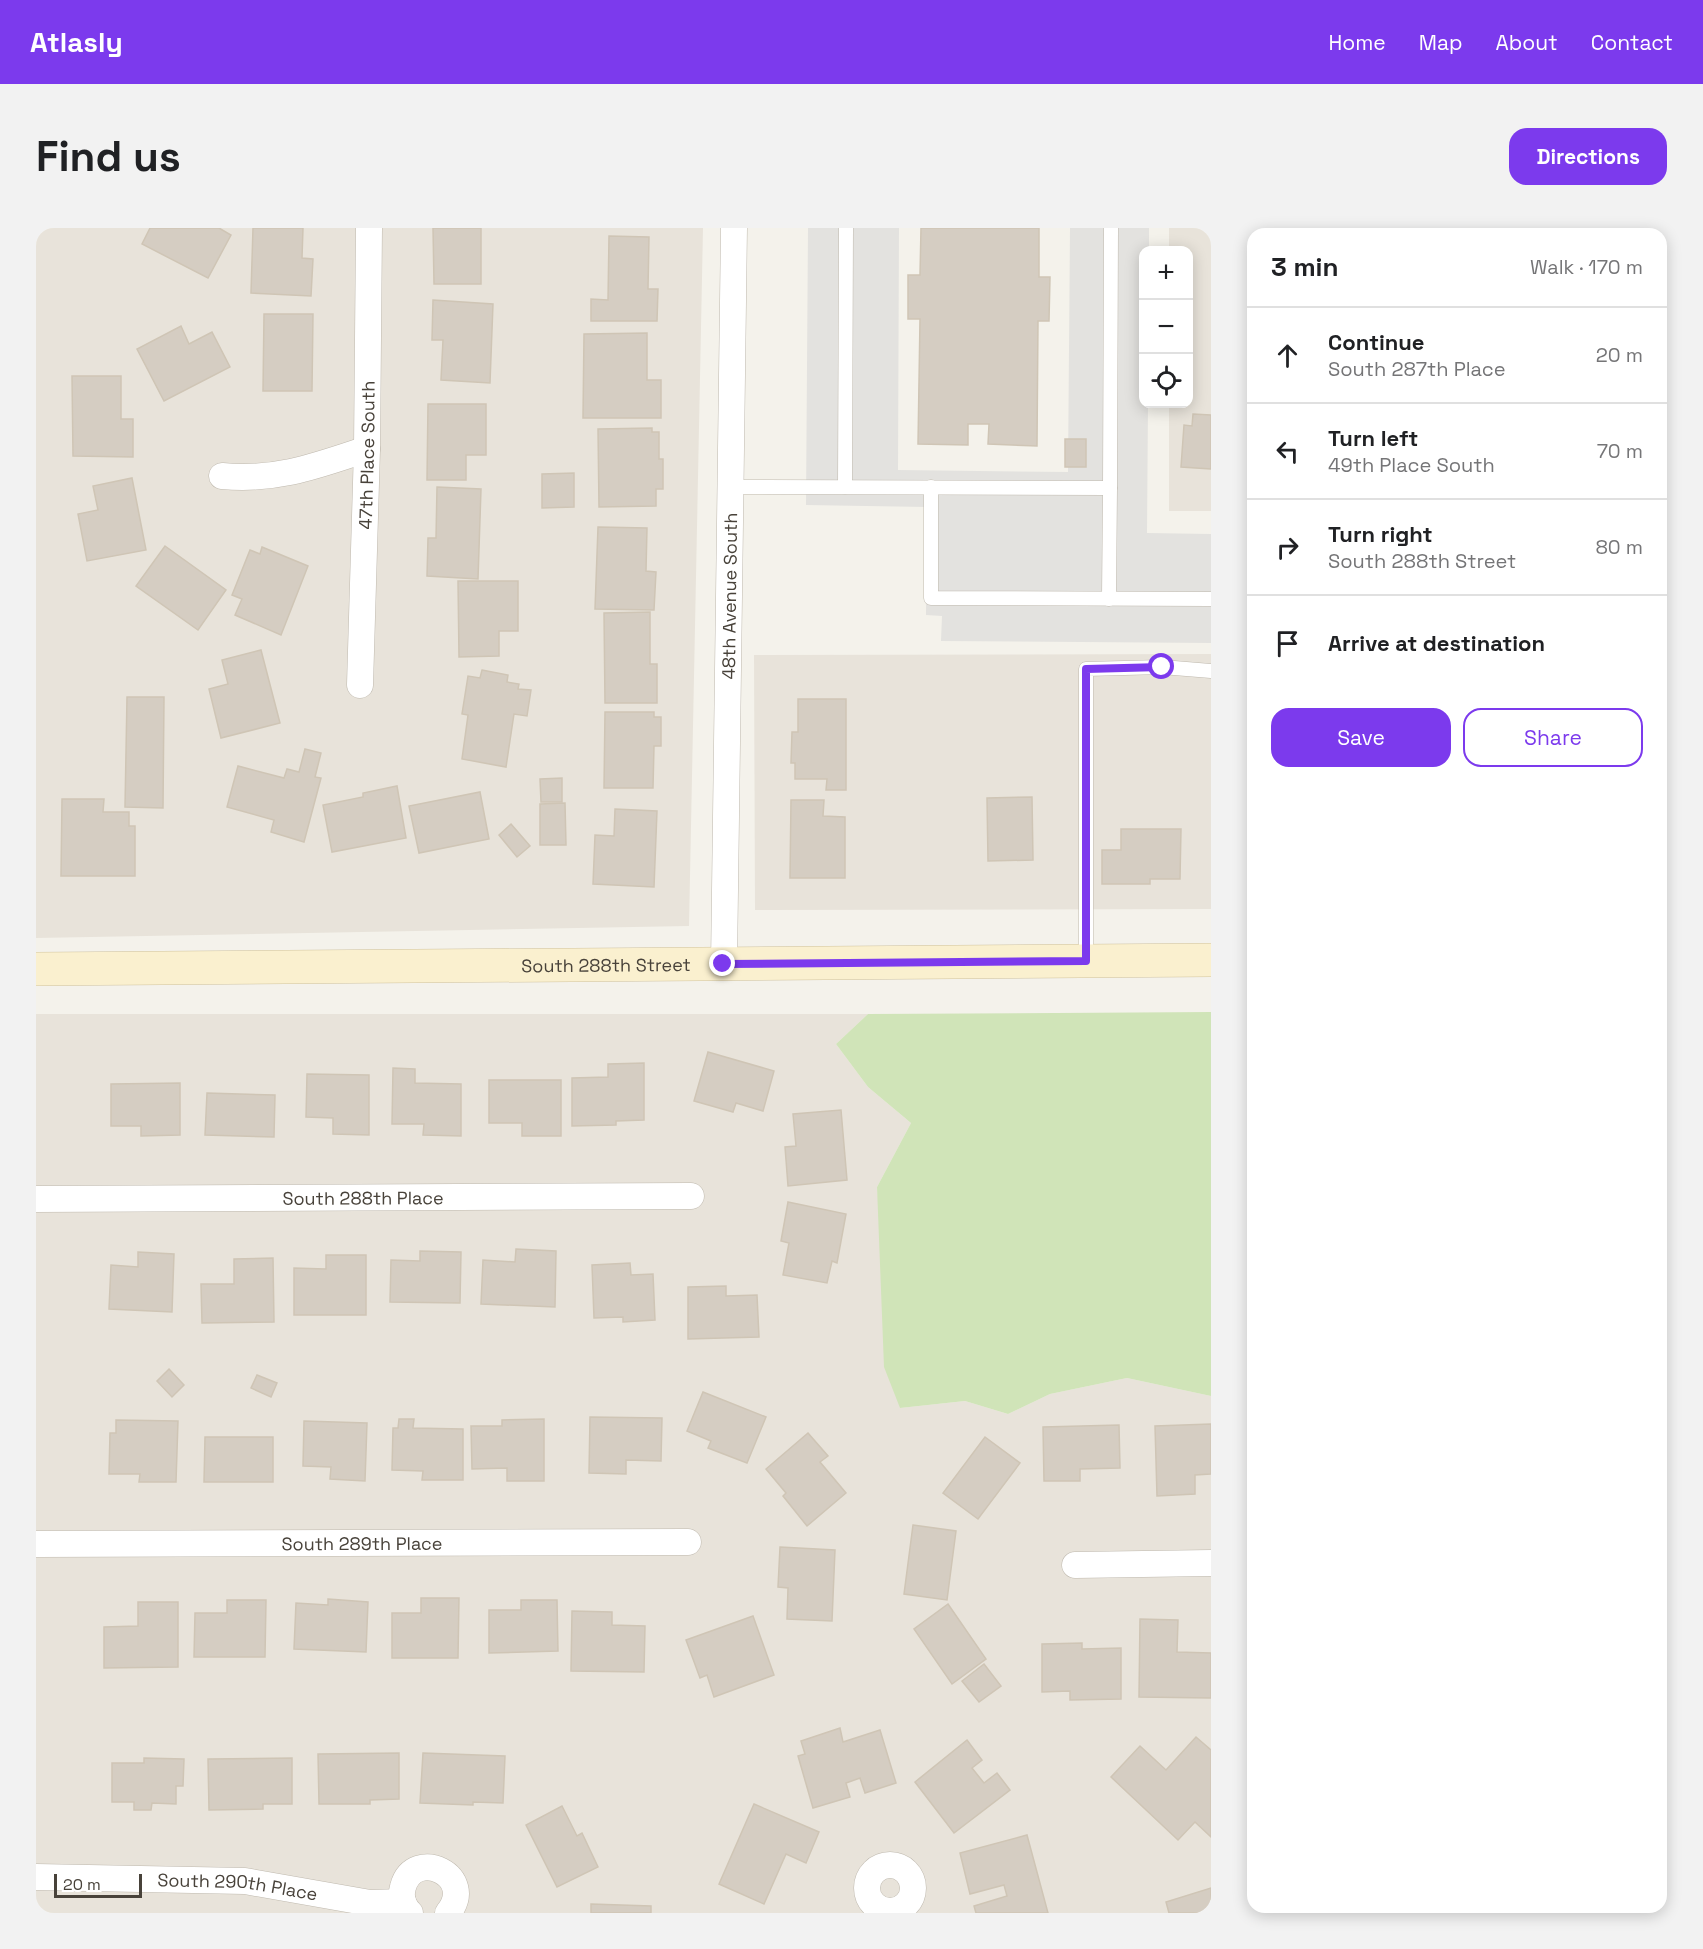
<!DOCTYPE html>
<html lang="en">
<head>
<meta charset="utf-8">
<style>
	:root { --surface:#fff; --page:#f2f2f2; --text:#202124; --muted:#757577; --line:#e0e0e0; --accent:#7c3aed }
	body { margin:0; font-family:"Space Grotesk",sans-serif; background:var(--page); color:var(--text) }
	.controls { position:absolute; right:18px; top:18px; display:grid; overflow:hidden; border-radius:12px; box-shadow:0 3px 15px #0003 }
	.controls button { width:54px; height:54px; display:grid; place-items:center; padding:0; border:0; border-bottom:2px solid var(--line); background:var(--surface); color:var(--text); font:30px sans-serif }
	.scale { position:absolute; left:18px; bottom:15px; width:88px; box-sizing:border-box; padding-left:6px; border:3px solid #48423a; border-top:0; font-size:16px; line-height:21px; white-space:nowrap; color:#48423a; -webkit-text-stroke:4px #fff; paint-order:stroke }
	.stop { position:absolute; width:18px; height:18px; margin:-14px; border:4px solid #7c3aed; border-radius:50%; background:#fff }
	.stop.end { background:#7c3aed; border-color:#fff; box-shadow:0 2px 6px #0008 }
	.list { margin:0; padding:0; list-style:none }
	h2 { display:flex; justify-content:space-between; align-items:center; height:78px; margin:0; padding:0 24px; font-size:26px }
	h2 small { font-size:20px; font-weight:400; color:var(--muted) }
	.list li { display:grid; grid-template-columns:39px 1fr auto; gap:18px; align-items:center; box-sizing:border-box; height:96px; padding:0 24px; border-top:2px solid var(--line) }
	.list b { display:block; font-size:22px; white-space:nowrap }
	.list p { margin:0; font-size:20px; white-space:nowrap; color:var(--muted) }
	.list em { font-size:20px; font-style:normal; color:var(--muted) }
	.actions { display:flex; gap:12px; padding:18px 24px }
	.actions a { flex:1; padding:14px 0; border:2px solid var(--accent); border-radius:18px; text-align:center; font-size:21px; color:var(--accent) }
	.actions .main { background:var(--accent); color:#fff }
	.icon { flex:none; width:33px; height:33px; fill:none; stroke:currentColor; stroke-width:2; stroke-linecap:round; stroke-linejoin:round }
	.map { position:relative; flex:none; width:1175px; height:1685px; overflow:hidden; border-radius:18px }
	header { display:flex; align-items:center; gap:36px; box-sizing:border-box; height:84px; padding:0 30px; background:var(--accent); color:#fff }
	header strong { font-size:28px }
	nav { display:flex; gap:33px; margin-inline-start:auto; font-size:21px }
	.intro { display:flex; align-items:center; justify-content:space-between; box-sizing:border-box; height:144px; padding:0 36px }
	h1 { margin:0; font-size:42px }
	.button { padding:15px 27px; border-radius:18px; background:var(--accent); color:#fff; font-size:21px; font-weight:700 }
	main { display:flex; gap:36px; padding:0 36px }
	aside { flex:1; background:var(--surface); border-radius:18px; box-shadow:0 3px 15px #0003 }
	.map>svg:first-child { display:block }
	.residential { fill:#e8e3da }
	.green { fill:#d0e4b8 }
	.parking { fill:#e3e2df }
	.building { fill:#d5cdc2; stroke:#cfc5b5; stroke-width:1.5 }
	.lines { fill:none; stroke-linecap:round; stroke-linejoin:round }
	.lane-casing { stroke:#bfb9ae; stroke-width:15 }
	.street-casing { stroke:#bfb9ae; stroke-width:27 }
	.secondary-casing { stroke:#d0c39f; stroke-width:34 }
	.lane { stroke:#fff; stroke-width:14 }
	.street { stroke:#fff; stroke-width:26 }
	.secondary { stroke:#faf0cf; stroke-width:33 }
	.route { stroke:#7c3aed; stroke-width:8 }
	.labels { text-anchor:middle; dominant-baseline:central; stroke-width:6; stroke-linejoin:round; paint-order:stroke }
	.street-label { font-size:18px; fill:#48423a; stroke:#fff }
</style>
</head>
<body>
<header>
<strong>Atlasly</strong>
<nav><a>Home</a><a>Map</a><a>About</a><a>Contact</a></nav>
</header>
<div class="intro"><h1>Find us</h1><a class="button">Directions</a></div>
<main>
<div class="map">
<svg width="1175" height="1685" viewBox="0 0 1175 1685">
	<rect width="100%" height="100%" fill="#f4f2eb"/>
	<g class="residential">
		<path d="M0,0H667L653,698L0,710Z"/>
		<path d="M1133,0H1175V283H1133V176H1152V22H1133Z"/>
		<path d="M1175,426V681L719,682L718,427Z"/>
		<path d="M0,786H832L800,816L832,859L875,895L841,959L864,1180L929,1173L972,1186L1014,1166L1091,1150L1175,1168V1685H0Z"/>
	</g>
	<path class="green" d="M1175,784V1168L1091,1150L1014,1166L972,1186L929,1173L864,1180L848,1139L841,959L875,895L832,859L800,816L832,786Z"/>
	<path class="parking" d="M772,0H863L862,242L1032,244L1034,0H1113V22H1108V176H1112L1111,305L1175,306V415L905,413L906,388L890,387L891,279L770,277Z"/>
	<g class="building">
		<path d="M114,0H183L195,7L172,50L106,16Z"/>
		<path d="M217,0H267L266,30L277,31L275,68L215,65Z"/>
		<path d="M397,0H445V56H398Z"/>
		<path d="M885,0H1003V49H1014L1013,93H1002L1001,218L952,216L953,196H932V217L882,216L884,91H872V47H884Z"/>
		<path d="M573,8L613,9L612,61H622L621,93H555V71L572,72Z"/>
		<path d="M397,72L457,76L454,155L405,152L407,112H396Z"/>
		<path d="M228,86H277L276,163H227Z"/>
		<path d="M145,98L153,116L176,104L194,139L128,173L101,121Z"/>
		<path d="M611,105V152H625V190H547L548,106Z"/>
		<path d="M36,148H85V191H97V229L37,228Z"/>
		<path d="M392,176H450V227H430V252H391Z"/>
		<path d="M1157,186L1175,187V241L1145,239L1148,197L1156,198Z"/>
		<path d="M616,200V204H623V231H627V261H620V278L563,279L562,201Z"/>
		<rect x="1029" y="211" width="21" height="28"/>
		<path d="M538,245V279L506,280V246Z"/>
		<path d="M96,250L110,322L51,333L42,286L62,282L57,258Z"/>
		<path d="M401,259L445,261L442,351L391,348L392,310H400Z"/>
		<path d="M562,299L611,300L610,343L620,344L618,382L559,381Z"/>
		<path d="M129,318L190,362L162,402L100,358Z"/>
		<path d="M226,319L272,338L245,407L199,387L206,371L196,367L214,322L224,326Z"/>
		<path d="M422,353H482V403H463V428L423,429Z"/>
		<path d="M614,384V436H621V475H569L568,385Z"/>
		<path d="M225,422L244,495L185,510L173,461L192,456L186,432Z"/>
		<path d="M446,442L472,447L471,454L483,456L482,461L495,462L491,488L478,486L470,539L426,531L432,487L426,486L432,448L444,450Z"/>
		<path d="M91,469H128L127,580L89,579Z"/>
		<path d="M762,471H810V562H790L791,551H759V535H755L756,504H762Z"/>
		<path d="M569,484H618V489H625V518H618L617,560H568Z"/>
		<path d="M269,521L285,525L279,549L285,550L268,614L235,604L238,592L191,579L202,538L248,550L251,541L263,544Z"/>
		<path d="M526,550V574H505L504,551Z"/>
		<path d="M361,558L370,610L296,624L287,577L327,569V565Z"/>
		<path d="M444,564L453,611L383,625L373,578Z"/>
		<path d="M996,569L997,632L952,633L951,570Z"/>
		<path d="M26,571H68L67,584H93V598H99V648H25Z"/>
		<path d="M755,572H788L787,588L809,589V650H754Z"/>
		<path d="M529,575L530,617H504V576Z"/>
		<path d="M579,581L621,583L618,659L557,656L559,607L578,608Z"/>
		<path d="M475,596L494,618L481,629L463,607Z"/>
		<path d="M1085,601H1145L1144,651H1114V656H1066V622H1085Z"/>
		<path d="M672,824L738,843L727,883L700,875L697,884L658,873Z"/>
		<path d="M608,835V892L580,893V897L536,898V850L572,849V836Z"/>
		<path d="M357,840L379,841V855L425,856V908L387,907L388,896H356Z"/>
		<path d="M271,846L333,847V907L297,906V890L270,889Z"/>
		<path d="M453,852H525V908H486V895H453Z"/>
		<path d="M144,855V907L105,908V898H75V856Z"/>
		<path d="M171,865L239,867L238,909L169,907Z"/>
		<path d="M805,882L811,952L752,958L749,919L760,918L757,886Z"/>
		<path d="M752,974L810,986L801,1035L796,1033L791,1055L747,1047L753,1015L745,1013Z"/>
		<path d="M480,1021L520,1023L519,1079L445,1076L447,1032L479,1034Z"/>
		<path d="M384,1023L425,1024L424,1075L354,1074L355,1032L384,1033Z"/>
		<path d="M102,1024L138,1026L136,1084L73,1081L75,1037L102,1039Z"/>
		<path d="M290,1027H330V1087H258V1040L290,1041Z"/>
		<path d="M237,1030L238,1094L166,1095L165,1056H198V1031Z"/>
		<path d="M594,1035L595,1047L617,1046L619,1092L587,1094V1089L558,1090L556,1037Z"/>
		<path d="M690,1058V1068L721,1067L723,1109L652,1111V1059Z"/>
		<path d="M133,1141L148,1157L136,1169L121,1153Z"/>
		<path d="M221,1147L241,1155L235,1169L215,1160Z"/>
		<path d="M667,1164L730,1189L711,1235L672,1220L675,1213L651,1203Z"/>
		<path d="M554,1189L626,1190L625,1233L590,1232V1246L553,1245Z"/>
		<path d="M363,1191H378L377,1200L427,1201V1252H386L387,1243L356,1242L357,1200H362Z"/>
		<path d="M508,1191V1253H471V1240L436,1241L435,1198H466V1192Z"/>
		<path d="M80,1192L142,1193L140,1254H103L104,1246H73L74,1205H80Z"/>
		<path d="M268,1193L331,1195L329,1253L294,1251L295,1239L267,1238Z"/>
		<path d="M1175,1196V1246L1159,1247V1266L1121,1268L1119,1198Z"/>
		<path d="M1083,1197L1084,1240L1044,1241V1253H1008L1007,1199Z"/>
		<path d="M772,1205L792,1228L784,1234L810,1265L771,1298L747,1268L750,1265L730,1241Z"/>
		<path d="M169,1209H237V1254H168Z"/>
		<path d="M949,1209L984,1235L942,1291L907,1265Z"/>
		<path d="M877,1297L920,1303L911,1372L868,1366Z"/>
		<path d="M744,1319L799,1322L796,1393L751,1391L752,1360L742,1359Z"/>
		<path d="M385,1370H423L422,1430H356V1385H385Z"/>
		<path d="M292,1371L332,1374L330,1424L258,1421L260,1375L292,1377Z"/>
		<path d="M191,1372H230L229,1429H158L159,1385H191Z"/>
		<path d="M485,1372H521L522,1423L453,1425V1382H485Z"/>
		<path d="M102,1374H142V1439L68,1440V1399L102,1398Z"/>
		<path d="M912,1376L950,1431L916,1456L878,1401Z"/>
		<path d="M536,1383L576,1384V1397L609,1398L608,1444L535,1443Z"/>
		<path d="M717,1388L738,1447L678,1469L671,1447L664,1450L650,1412Z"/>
		<path d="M1104,1391L1142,1392L1141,1424L1175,1425V1470L1103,1469Z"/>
		<path d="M1046,1415V1421L1085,1420V1471L1034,1472V1463L1006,1464V1416Z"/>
		<path d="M948,1436L965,1458L943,1474L926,1453Z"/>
		<path d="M804,1500L807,1514L844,1502L860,1555L829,1565L824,1550L810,1555L814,1569L777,1580L762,1528L769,1526L765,1513Z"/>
		<path d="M1160,1509L1175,1522V1609L1159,1594L1142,1612L1075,1549L1104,1518L1130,1542Z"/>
		<path d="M931,1512L946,1532L936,1540L948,1555L961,1545L974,1562L918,1605L879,1554Z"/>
		<path d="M363,1525V1571L334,1572V1576H283L282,1526Z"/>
		<path d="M387,1525L469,1528L467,1575L437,1574V1577L384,1575Z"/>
		<path d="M108,1530L148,1531L147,1558H140V1576L116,1575L115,1582H98V1574H76V1535H108Z"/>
		<path d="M256,1530V1576H227V1581L173,1582L172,1531Z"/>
		<path d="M718,1576L783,1604L770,1635L750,1626L728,1676L683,1656Z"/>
		<path d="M526,1578L541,1608L546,1605L562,1639L521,1659L490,1597Z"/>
		<path d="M991,1607L1012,1685H940L938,1678L971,1668L968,1657L934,1666L924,1625Z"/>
		<path d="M1175,1660V1685H1133L1130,1674Z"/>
		<path d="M555,1676L615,1678V1685H555Z"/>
	</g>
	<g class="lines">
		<defs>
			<g id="lane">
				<path d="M694,259L1074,260L1075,0"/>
				<path d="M809,259L810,0"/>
				<path d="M895,259V370L1175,371"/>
				<path d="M1073,371L1074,260"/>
				<path d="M1050,733V441L1126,439L1175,443"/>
			</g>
			<g id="street">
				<path d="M186,248C241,253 280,238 331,221"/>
				<path id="s1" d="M324,457L331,221L333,0"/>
				<path id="s2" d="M688,736L698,0"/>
				<path id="s3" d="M0,971L655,968"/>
				<path id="s4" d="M0,1316L652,1314"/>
				<path d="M1039,1337L1175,1335"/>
				<circle cx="854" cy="1660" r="23"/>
				<path id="s5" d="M0,1649L209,1653L334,1675L367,1674"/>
				<path d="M374,1685C367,1678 364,1669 367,1659C378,1618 442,1648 412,1685"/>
			</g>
			<g id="secondary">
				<path id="s6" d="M0,741L1175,732"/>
			</g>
		</defs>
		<use href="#lane" class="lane-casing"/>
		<use href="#street" class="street-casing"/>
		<use href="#secondary" class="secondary-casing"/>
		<use href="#lane" class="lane"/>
		<use href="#street" class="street"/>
		<use href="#secondary" class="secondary"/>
	</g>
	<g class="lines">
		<path class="route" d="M687,736L1050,733V441L1126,439"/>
	</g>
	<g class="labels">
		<g class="street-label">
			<text stroke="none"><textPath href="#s1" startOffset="230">47th Place South</textPath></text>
			<text stroke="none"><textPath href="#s2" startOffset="368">48th Avenue South</textPath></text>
			<text stroke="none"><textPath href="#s6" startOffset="570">South 288th Street</textPath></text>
			<text stroke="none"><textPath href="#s3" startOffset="327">South 288th Place</textPath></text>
			<text stroke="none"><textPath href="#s4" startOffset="326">South 289th Place</textPath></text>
			<text stroke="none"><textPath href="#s5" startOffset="202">South 290th Place</textPath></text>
		</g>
	</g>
</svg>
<div class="controls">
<button>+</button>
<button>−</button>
<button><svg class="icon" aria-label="locate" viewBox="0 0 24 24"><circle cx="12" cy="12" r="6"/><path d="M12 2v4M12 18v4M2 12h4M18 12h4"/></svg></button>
</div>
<div class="scale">20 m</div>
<div class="stop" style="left:1126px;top:439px"></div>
<div class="stop end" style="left:687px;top:736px"></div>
</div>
<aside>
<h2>3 min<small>Walk · 170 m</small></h2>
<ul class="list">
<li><svg class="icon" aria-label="ahead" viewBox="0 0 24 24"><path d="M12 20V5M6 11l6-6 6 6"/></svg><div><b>Continue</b><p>South 287th Place</p></div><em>20 m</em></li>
<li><svg class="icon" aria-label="left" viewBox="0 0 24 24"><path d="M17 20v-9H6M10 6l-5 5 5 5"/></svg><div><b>Turn left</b><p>49th Place South</p></div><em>70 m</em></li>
<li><svg class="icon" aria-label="right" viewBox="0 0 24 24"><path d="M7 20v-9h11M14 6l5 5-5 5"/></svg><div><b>Turn right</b><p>South 288th Street</p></div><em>80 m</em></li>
<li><svg class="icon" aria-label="arrive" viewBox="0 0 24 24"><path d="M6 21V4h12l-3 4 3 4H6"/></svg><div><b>Arrive at destination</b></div></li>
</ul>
<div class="actions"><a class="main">Save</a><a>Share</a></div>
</aside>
</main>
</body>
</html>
